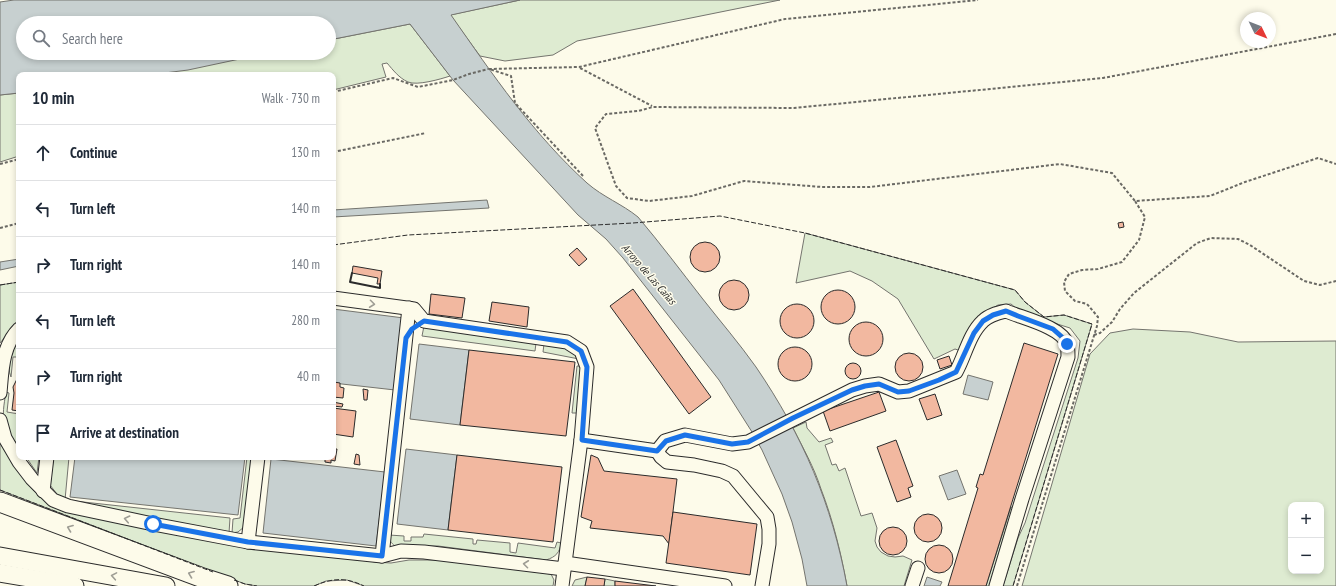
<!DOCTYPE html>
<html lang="en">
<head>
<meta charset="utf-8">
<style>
	:root { --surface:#fff; --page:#f2f2f3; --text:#1f2937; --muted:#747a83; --line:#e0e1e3 }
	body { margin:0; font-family:"PT Sans Narrow",sans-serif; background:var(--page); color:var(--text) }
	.controls { position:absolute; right:12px; bottom:12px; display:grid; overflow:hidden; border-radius:8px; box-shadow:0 2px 6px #0003 }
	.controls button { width:36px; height:36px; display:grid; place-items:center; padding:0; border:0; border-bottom:1px solid var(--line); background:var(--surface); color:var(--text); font:20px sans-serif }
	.compass { position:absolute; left:1240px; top:12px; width:36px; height:36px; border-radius:50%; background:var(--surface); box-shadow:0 2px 6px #0003; rotate:133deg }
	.stop { position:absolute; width:12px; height:12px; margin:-9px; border:3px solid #1a73e8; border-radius:50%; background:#fff }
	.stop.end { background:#1a73e8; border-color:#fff; box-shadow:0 1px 4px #0008 }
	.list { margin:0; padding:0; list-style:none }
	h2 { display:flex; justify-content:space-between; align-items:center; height:52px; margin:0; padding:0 16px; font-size:17px }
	h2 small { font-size:13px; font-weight:400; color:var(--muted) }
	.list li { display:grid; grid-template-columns:26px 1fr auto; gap:12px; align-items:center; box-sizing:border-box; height:56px; padding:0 16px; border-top:1px solid var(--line) }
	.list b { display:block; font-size:15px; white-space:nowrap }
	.list em { font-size:13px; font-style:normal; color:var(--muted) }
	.icon { flex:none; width:22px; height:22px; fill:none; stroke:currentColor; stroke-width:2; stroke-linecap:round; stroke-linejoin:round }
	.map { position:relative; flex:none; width:1336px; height:586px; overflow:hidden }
	.search { position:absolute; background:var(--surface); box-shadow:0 2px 6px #0003; left:16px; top:16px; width:320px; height:44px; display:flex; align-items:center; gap:10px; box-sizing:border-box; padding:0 14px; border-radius:22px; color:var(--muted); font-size:15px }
	.panel { position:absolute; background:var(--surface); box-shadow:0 2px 6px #0003; left:16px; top:72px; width:320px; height:388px; border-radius:8px }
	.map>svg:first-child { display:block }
	.green { fill:#deebd1; stroke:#74746e; fill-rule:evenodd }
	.water { fill:#c7d0d0; stroke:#74746e }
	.building { fill:#f2b8a0; stroke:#2b2b2b }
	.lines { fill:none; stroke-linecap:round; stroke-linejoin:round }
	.minor-casing { stroke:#2b2b2b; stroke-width:15 }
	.major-casing { stroke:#2b2b2b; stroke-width:19 }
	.highway-casing { stroke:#2b2b2b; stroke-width:21 }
	.path { stroke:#6a6964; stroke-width:2; stroke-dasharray:3 2; stroke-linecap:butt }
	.minor { stroke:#fdfbea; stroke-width:13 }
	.major { stroke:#fdfbea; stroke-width:17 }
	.highway { stroke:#fdfbea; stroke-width:19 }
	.fence { stroke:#2b2b2b; stroke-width:1; stroke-dasharray:5 2; stroke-linecap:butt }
	.wall { stroke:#2b2b2b; stroke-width:2 }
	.oneway { stroke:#9e9d94 }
	.route { stroke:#1a73e8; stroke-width:5 }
	.labels { text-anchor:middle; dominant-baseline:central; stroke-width:3; stroke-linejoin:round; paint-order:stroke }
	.water-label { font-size:11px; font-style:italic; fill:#2b2b2b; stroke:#fdfbea }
</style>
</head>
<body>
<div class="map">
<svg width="1336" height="586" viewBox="0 0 1336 586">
	<rect width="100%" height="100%" fill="#fdfbea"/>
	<g class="green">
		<path d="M520,0H780L577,41L553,55L505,61L480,56L450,15Z"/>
		<path d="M410,24L450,76C441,79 417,86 408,82C399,78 393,70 387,63L382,64L386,77L333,90V75H125L253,53H329V40Z"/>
		<path d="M19,93V156L0,162V95Z"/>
		<path d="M805,233L1015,290L1025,302L1044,317L1064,315L1092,324L1013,586H1003L1018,538L1025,523L1078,358L1080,341L1070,328L1022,313L1011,304L998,305L986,312L961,351L955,349L934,359L898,299L872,281L850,271L796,283Z"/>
		<path d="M19,282V321L0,343V285Z"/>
		<path d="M424,326L570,348L579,359L543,352L544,344L536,343L535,351L422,336Z"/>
		<path d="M1133,329L1190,332L1238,342L1336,341V586H1022L1090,354L1110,333ZM1291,505H1321V571H1291Z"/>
		<path d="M19,339V357H13L11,377C6,365 10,348 19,339Z"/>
		<path d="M577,366H583L578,413H572Z"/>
		<path d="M6,392L9,393L7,412L19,414V447C2,424 1,421 6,392Z"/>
		<path d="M806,422L807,428L819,442L831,438L833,442L825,445L832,465L836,464L839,471L845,468L861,516L872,513L877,528L875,541L877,547L881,552L888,556L895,557L903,556L912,560L904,586H847C841,553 833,520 821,489C814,467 803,448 793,428Z"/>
		<path d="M0,443L12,462L34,491L50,503L375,562L391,563L409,560H445L551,574L554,580L553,586H364L347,580L326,581L314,586H257L245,584L0,490Z"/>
		<path d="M26,457H39L37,473Z"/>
		<path d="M50,457H69L65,500L230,518L229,533L64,500L60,498L50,485Z"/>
		<path d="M247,457H254L244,527L238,532L232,533L233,519L240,518Z"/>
		<path d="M1011,507L1016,509L993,586H986Z"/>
		<path d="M424,534L473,539V544H476L477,540L510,543V552L516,553L518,543L555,548L557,542L561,543C560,552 556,557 546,560L438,546H395C391,543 389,540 389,535L404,536V541H411V537H423Z"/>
		<path d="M587,577L585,586H572L575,580Z"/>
		<path d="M605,579L615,581V586H604Z"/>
	</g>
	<g class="water">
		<path d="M14,0H520L451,15C493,75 533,134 587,183C603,197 622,204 638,217C660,243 681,271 702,298C720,321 739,343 756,367C803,436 832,504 847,586H807L802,559L792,522L782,494L762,450L752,432L719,380L623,258L606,239L578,215L453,80L410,24L329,40V23H23V53H268L188,70L149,75H19V93L0,95V2Z"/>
		<path d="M487,200L489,208L333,217V210Z"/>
		<path d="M19,259V266L0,270V262Z"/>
		<path d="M333,309L404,318L395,390L333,383Z"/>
		<path d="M419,344L469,350L460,425L410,419Z"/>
		<path d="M968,375L993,382L988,400L963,394Z"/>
		<path d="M406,449L457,455L448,530L397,524Z"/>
		<path d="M75,457H245L238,515L70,497Z"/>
		<path d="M271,459L385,472L376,546L263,533Z"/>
		<path d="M957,470L966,494L948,500L939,476Z"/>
		<path d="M927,577L942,582L940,586H924Z"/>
	</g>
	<g class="building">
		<path d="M1123,222L1124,227L1119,228L1118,223Z"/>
		<circle cx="705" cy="257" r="15"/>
		<path d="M577,248L587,259L579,266L569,255Z"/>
		<path d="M353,266L382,271L380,284H377L378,278L352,273Z"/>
		<circle cx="734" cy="295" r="15"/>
		<path d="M633,289L711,397L689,414L610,306Z"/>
		<circle cx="838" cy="307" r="17"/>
		<path d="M431,294L465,298L462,318L429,314Z"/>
		<path d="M492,302L529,307L527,327L489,321Z"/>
		<circle cx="797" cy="321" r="17"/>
		<circle cx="866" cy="339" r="17"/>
		<path d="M1024,343L1058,354L986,586H948L978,488L976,487L980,474L983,475Z"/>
		<circle cx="795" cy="364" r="17"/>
		<path d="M469,350L575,362L566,436L460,425Z"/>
		<circle cx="909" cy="367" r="14"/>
		<path d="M949,356L952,365L940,369L937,360Z"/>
		<path d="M18,361H19V411L12,410L14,393L13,387L17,379Z"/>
		<circle cx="853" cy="371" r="8"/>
		<path d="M334,382L340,383V387L344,388L343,398L333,397Z"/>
		<path d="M363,389L368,390L367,400H364Z"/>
		<path d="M879,392L886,411L830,431L823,411Z"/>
		<path d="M935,394L942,415L927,420L919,399Z"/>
		<path d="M333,402L343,404L342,407L333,406Z"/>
		<path d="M333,408L356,411L353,437L333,434Z"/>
		<path d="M896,440L913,486L908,488L911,497L897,502L877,447Z"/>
		<path d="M333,449H337L335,461L331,460V463L325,462V459L319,458L320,457H333Z"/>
		<path d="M356,454L359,455L360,465L354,464Z"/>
		<path d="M457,455L562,467L553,542L448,530Z"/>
		<path d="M591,455L598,458L604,471L677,479L669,544L663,536L590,528L592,521L581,517Z"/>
		<path d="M673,512L757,524L750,575L666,563Z"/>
		<circle cx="928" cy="528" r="14"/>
		<circle cx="893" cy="541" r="14"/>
		<circle cx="939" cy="559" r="14"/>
		<path d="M587,577L605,579L604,586H585Z"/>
		<path d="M615,581L656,586H615Z"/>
	</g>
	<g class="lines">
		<defs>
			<g id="minor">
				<path d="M333,298L414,309L424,321L567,342L581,351L587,367L581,440L562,586"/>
				<path d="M0,393C2,371 2,346 19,329"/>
				<path d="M0,420L5,438L19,462L32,479L53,500L68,506L153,524L248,542L382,556L401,551L424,552L564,569"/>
				<path d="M581,440L657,451L665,441L685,435L732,444L748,442L852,390L865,386L879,384L898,392L909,391L956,372C965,356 969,334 983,321C989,315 998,313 1006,311C1022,318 1062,327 1067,344C1068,348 1068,353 1068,357L1022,499L996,586"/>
				<path d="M657,451L661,457L667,462L694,465L722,471L733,476L767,517L769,529V544L762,586"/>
				<path d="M43,491L47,457"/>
				<path d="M248,542L258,457"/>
				<path d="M382,556L409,308"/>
				<path d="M565,563L725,586"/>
				<path d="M912,586L918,568"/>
			</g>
			<g id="major">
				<path d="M0,556L166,586"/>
				<path d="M0,573L75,586"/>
			</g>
			<path id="highway" d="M0,502L203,578L228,586"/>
		</defs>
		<use href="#minor" class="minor-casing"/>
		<use href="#major" class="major-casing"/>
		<use href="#highway" class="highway-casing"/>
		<g class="path">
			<path d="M1336,34L1103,78L794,108L653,107L638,111L606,114L595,128L616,186L627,198L649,201L692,196L744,181L822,187H870L1060,164L1112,173L1135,201L1210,196L1245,182L1318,158L1336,164"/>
			<path d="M580,68L652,106"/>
			<path d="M333,92L393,78L418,87L453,80L469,74L488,69"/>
			<path d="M333,152L426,133"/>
			<path d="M0,164L19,159"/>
			<path d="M583,176L515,103L511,76L489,69L579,67L785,19L978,0"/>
			<path d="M0,228L19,223"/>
			<path d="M1094,335L1100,333L1112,322L1120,309L1134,293L1197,243L1211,238L1238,239L1250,245L1304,281L1320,285L1336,281"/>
			<path d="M1017,586L1097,326L1098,317L1087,304L1075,301L1065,291L1064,282L1069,274L1082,270L1098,269L1122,262L1139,240L1145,217L1135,201"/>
		</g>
		<use href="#minor" class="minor"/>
		<use href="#major" class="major"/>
		<use href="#highway" class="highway"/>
		<g class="fence">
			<path d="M333,245L408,235L633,223L720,216L805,233L1015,290L1025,302L1044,317L1064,315L1092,324L1013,586"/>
			<path d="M0,285L19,282"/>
			<path d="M0,490L213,572"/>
			<path d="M234,580L245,584L257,586"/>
			<path d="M314,586C332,578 346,577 364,586"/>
		</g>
		<path class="wall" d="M352,273L350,282L380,288V284"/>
	</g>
	<defs><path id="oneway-chevron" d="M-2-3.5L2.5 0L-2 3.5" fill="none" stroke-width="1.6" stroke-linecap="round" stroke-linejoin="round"/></defs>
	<g class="oneway">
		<use href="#oneway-chevron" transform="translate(372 304) rotate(7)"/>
		<use href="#oneway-chevron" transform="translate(127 519) rotate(-168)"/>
		<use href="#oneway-chevron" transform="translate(70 528) rotate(-159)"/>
		<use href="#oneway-chevron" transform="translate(526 564) rotate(-173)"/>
		<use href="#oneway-chevron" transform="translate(191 574) rotate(-159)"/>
		<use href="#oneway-chevron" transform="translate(114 576) rotate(-170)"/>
	</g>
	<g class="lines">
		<path class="route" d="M153,524L248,542L382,556L406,338L412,329L424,321L567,342L581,351L587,367L582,440L657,451L666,441L685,435L732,444L748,442L793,418L852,390L865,386L879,384L898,392L909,391L939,380L956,372L974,333L983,321L993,315L1006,311L1018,316L1053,329L1062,337L1067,344"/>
	</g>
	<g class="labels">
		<g class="water-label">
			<text transform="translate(649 274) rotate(49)">Arroyo de Las Cañas</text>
		</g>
	</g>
</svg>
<div class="controls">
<button>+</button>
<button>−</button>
</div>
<svg class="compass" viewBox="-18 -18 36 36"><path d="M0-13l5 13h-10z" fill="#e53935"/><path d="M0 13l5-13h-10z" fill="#747a83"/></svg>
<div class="stop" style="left:153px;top:524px"></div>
<div class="stop end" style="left:1067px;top:344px"></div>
<div class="search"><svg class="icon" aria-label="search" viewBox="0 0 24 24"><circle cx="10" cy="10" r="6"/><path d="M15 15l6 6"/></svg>Search here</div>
<section class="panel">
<h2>10 min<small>Walk · 730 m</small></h2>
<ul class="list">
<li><svg class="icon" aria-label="ahead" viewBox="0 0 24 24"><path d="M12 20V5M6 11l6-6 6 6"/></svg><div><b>Continue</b></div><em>130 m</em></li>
<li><svg class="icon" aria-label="left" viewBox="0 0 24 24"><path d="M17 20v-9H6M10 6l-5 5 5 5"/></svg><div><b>Turn left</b></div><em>140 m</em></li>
<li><svg class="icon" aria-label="right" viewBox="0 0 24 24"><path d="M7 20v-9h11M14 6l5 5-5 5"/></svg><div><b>Turn right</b></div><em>140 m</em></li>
<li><svg class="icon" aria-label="left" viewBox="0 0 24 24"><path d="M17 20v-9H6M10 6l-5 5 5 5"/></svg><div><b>Turn left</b></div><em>280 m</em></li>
<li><svg class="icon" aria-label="right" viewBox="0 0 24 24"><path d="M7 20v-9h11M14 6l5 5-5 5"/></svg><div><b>Turn right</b></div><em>40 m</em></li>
<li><svg class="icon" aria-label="arrive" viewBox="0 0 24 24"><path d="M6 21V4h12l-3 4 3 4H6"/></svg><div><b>Arrive at destination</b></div></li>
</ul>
</section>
</div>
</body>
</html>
